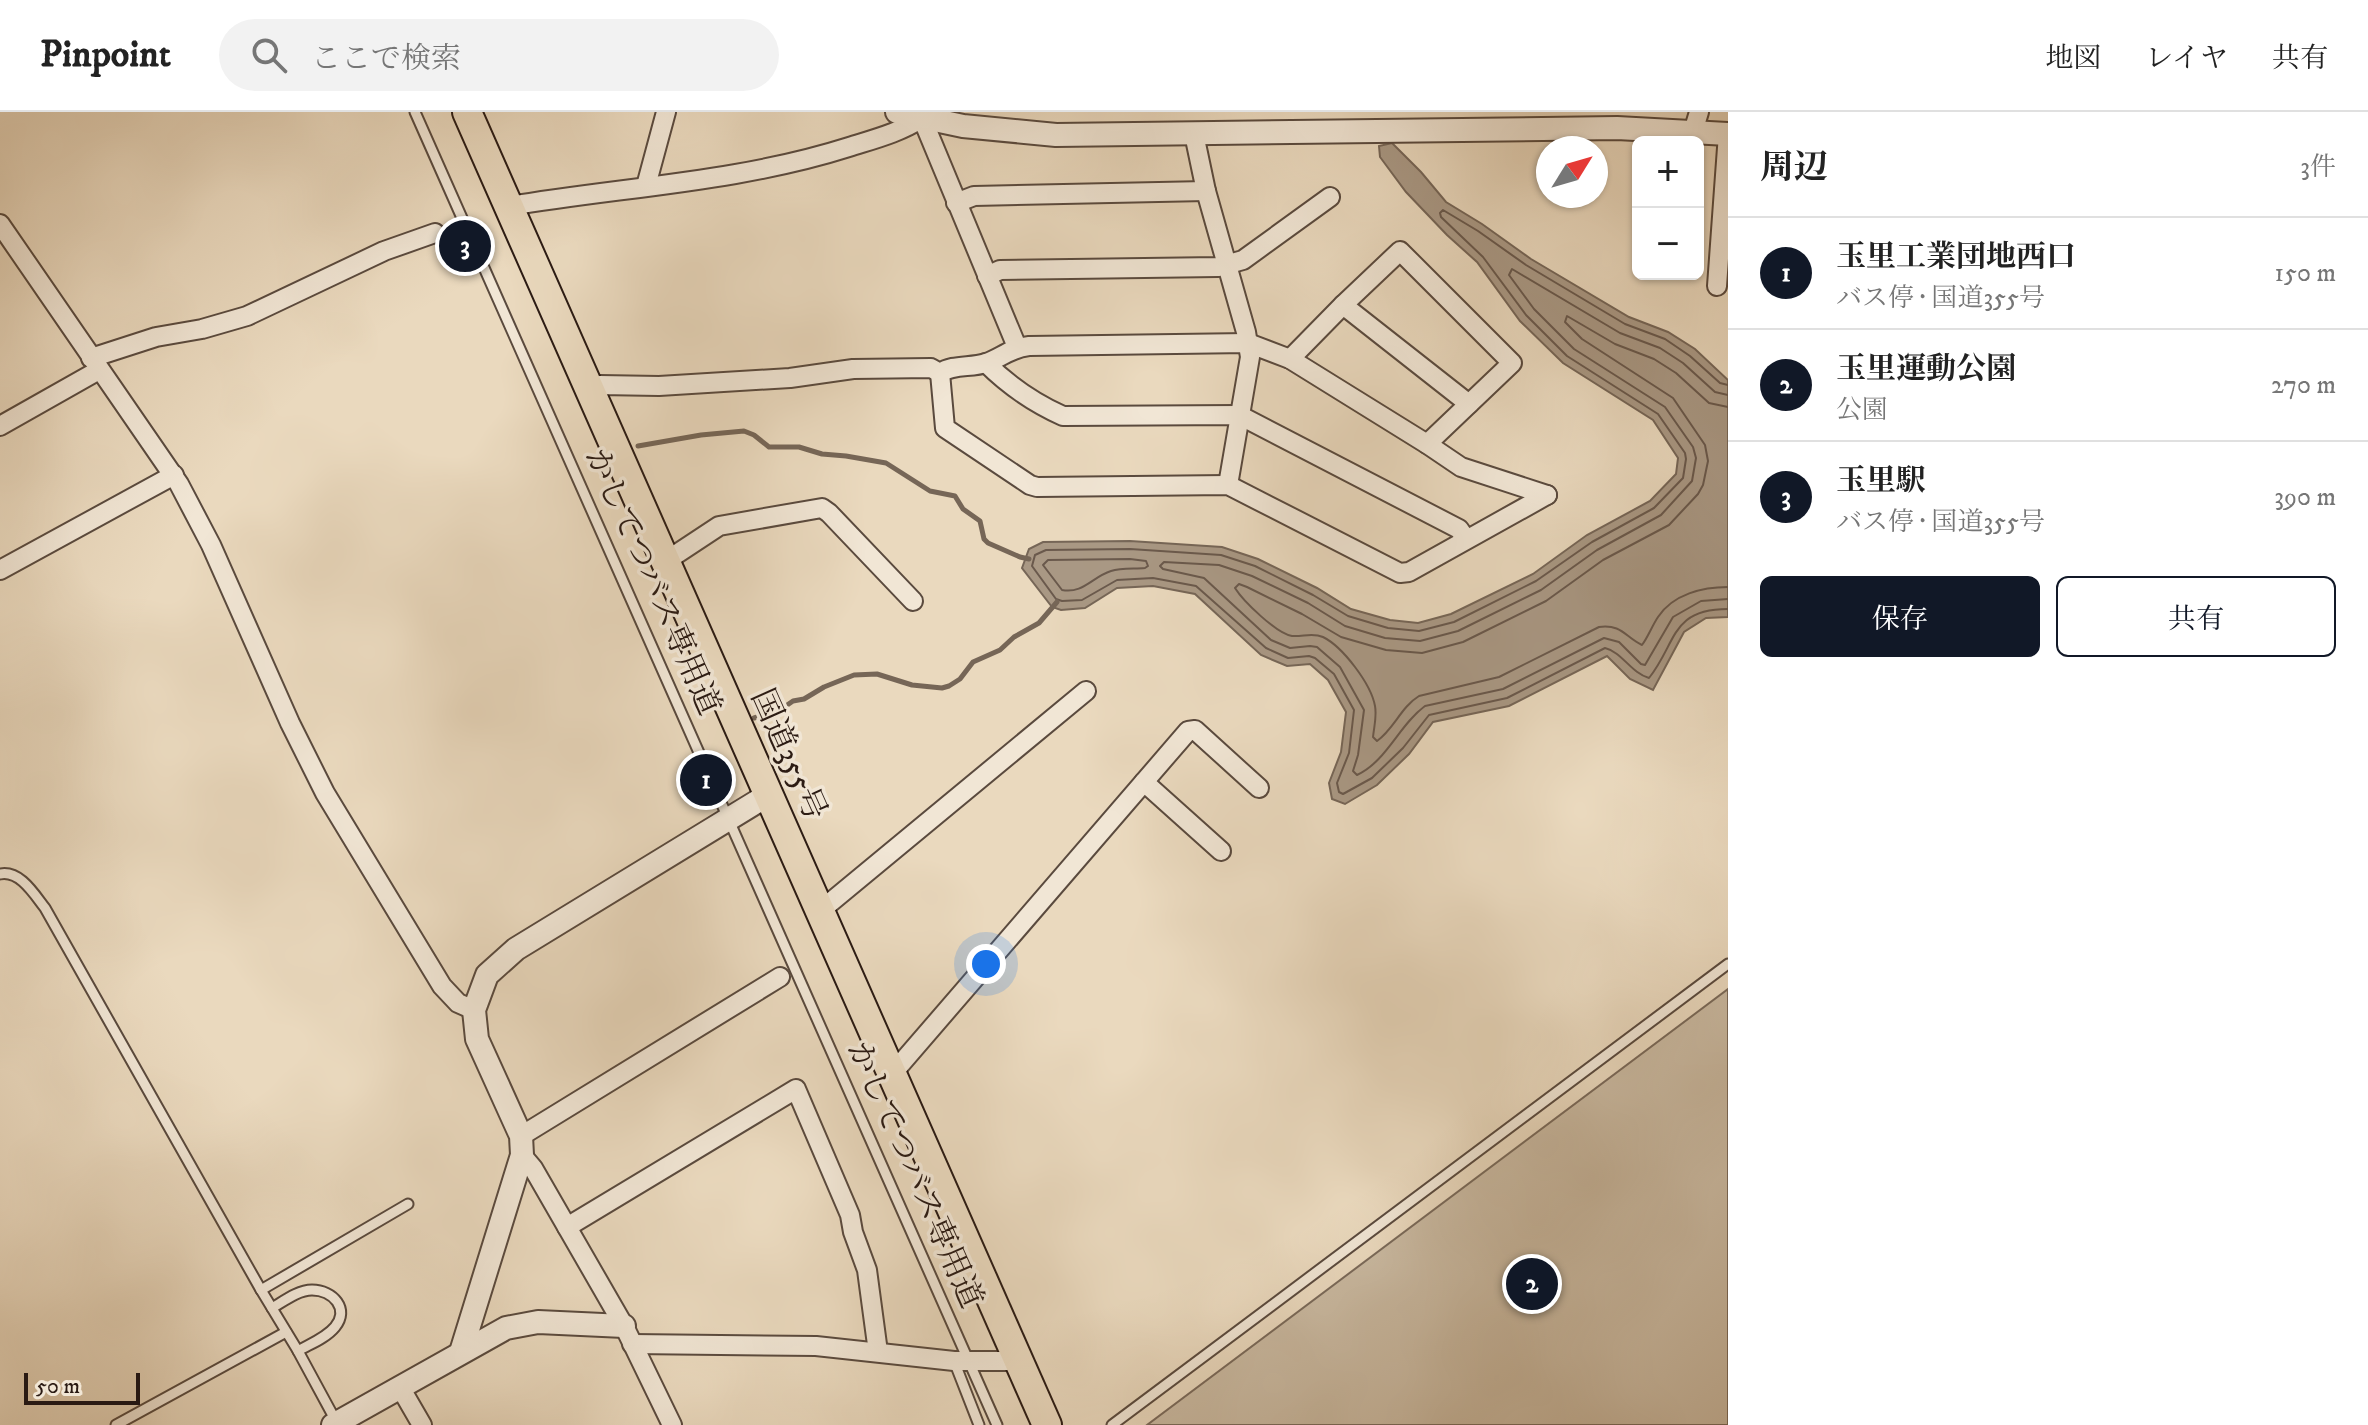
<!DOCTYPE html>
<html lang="ja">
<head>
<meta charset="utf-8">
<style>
	:root { --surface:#fff; --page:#f2f2f2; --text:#222; --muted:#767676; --line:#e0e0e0; --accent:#111827 }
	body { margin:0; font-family:"IM FELL DW Pica","Noto Serif JP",serif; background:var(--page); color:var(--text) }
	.controls { position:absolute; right:24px; top:24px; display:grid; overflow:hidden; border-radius:12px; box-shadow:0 2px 6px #0004 }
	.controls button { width:72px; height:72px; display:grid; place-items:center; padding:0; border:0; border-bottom:2px solid var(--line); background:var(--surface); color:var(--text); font:40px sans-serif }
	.compass { position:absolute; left:1536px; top:24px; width:72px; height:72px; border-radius:50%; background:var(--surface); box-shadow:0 2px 6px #0004; rotate:53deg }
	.scale { position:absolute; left:24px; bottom:20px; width:116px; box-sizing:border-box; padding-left:8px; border:4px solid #2a1a13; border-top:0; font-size:22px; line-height:28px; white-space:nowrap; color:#2a1a13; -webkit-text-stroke:6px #f1e6d5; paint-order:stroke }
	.you { position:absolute; left:986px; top:852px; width:28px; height:28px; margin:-20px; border:6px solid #fff; border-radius:50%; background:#1a73e8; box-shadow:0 0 0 12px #1a73e833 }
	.badge { display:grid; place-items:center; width:52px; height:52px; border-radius:50%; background:var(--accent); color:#fff; font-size:26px; font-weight:700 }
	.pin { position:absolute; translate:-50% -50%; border:4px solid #fff; box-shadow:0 2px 8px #0006 }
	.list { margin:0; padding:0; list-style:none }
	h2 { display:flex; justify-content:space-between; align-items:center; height:104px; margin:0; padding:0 32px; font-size:34px }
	h2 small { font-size:26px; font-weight:400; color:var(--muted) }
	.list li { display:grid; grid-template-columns:52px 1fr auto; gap:24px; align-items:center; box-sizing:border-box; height:112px; padding:0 32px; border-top:2px solid var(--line) }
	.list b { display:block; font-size:30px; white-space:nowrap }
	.list p { margin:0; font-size:26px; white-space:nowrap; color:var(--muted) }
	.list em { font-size:26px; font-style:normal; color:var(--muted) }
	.actions { display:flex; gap:16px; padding:24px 32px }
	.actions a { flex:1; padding:18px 0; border:2px solid var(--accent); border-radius:12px; text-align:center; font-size:28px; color:var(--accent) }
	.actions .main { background:var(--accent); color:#fff }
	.icon { flex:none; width:44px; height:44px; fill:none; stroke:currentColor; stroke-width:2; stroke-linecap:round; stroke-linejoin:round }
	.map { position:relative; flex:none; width:1728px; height:1313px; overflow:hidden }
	header { display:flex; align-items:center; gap:48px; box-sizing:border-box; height:112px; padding:0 40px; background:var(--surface); border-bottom:2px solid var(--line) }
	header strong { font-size:38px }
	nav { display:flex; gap:44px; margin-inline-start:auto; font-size:28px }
	.search { width:560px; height:72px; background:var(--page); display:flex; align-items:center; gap:20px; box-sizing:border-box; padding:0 28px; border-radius:44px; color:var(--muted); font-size:30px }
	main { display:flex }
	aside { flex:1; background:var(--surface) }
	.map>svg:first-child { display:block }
	.green { fill:#c9b9a1; stroke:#7a6a5a; stroke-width:2 }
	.water { fill:#a99884; stroke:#766657; stroke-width:2 }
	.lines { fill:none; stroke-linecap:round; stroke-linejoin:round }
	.shore { stroke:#6a594c; stroke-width:2 }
	.stream { stroke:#766657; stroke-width:5 }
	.service-casing { stroke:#5a4a3e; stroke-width:13 }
	.minor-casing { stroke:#5a4a3e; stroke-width:22 }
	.tertiary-casing { stroke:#5a4a3e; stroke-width:26 }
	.trunk-casing { stroke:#2a1a13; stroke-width:32 }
	.service { stroke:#f1e6d5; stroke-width:9 }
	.minor { stroke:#f1e6d5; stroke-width:18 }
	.tertiary { stroke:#f1e6d5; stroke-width:22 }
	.trunk { stroke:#ead9be; stroke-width:28 }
	.labels { text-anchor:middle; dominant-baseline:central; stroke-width:7; stroke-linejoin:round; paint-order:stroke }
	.street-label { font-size:32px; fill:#2a1a13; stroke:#f1e6d5 }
</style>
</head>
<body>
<header>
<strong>Pinpoint</strong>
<div class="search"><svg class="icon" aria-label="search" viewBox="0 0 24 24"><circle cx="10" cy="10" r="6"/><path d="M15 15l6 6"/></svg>ここで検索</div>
<nav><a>地図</a><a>レイヤ</a><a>共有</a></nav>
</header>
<main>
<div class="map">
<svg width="1728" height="1313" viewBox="0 0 1728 1313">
	<rect width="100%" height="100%" fill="#ead9be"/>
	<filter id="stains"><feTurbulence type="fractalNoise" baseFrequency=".0025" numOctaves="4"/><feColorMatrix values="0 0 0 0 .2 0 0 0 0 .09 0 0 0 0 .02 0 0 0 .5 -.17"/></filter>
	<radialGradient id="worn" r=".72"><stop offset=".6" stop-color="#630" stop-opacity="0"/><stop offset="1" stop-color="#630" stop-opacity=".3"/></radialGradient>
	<path class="green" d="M1728,877V1313H1147Z"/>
	<path class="water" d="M1392,31L1421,60L1446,90L1482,112L1531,147L1629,205L1668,220L1695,237L1728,268V505L1706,506L1684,520L1653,578L1630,567L1607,544L1509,594L1433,610L1409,642L1377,673L1345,692L1332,687L1329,671L1341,640L1346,600L1328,568L1310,552L1287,554L1261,543L1195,482L1153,474L1117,476L1085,496L1061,498L1052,495L1022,456L1029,437L1043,430L1130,429L1222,435L1258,447L1317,476L1351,497L1390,508L1418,511L1451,502L1533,462L1587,423L1650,389L1676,362L1678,346L1653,308L1563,251L1520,209L1477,150L1447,123L1406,80L1380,45L1379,34Z"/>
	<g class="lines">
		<g class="shore">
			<path d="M1728,273L1720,271L1690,244L1665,227L1625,212L1526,153L1478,119L1443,98L1440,101L1441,105L1483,145L1526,203L1567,244L1658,302L1685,341L1686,347L1683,366L1654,396L1592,430L1536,469L1454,510L1419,519L1388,516L1348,504L1313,483L1255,454L1221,443L1130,437L1046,438L1035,443L1032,454L1056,487L1062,489L1082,488L1117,468L1153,466L1196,474L1266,536L1288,546L1309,544L1315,546L1334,562L1354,598L1349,641L1337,671L1339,680L1343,682L1372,666L1403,636L1429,603L1507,586L1605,536C1622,540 1631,561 1649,566C1677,531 1670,497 1728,497"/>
			<path d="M1728,283L1715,280L1683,251L1660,236L1620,221L1512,157L1509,163L1534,197L1574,237L1665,295L1693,335L1696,346L1692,369L1661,403L1597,438L1541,478L1458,519L1420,529L1385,526L1345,514L1308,491L1252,464L1219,453L1164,450L1160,454L1163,457L1204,466L1271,528L1290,536L1310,534L1317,535L1340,555L1364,598L1358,643L1353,659L1357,663C1387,649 1399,613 1425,594L1503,577L1604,526L1619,530L1641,552L1645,553L1673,505L1701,489L1728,487"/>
			<path d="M1728,295L1709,291L1676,261L1654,247L1615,232L1567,204L1565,210L1582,227L1673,286L1705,333L1708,349L1703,373L1698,382L1669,413L1603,448L1546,489L1463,530L1422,541L1386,538L1341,525L1302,502L1247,475L1239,472L1235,476C1243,489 1277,522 1292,524C1303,525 1312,520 1323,525C1343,535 1371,572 1375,594C1377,604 1374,615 1373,625L1377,629C1394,617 1401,595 1419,584L1499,565L1599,515C1622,512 1625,525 1642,533C1648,525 1652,514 1658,505C1673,482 1703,475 1728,475"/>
			<path d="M1130,447L1146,449L1148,454L1145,456C1134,457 1121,456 1111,459C1092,465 1083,482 1062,478L1043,453L1048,448Z"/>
		</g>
		<g class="stream">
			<path d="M638,334L701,323L744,319L754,323L769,335H799L822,342L846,344L886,351L930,379L955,384L963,397L980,409L984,427L988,431L1020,445L1029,447"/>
			<path d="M754,606L780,598L793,589L804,587L824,575L854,563L877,562L912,573L942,576L949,574L960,567L973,550L1000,538L1014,525L1039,511L1057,490"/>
		</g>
		<defs>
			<g id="service">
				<path d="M415,0L997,1313"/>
				<path d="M0,762C20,758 34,782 45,796L261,1178L408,1092"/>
				<path d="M261,1178L298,1239L337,1311"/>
				<path d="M272,1196C284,1189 298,1178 312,1178C333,1178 350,1197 335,1215C326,1226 310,1232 298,1239"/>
				<path d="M954,1249L979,1313"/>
				<path d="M116,1313L286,1220"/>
				<path d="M1112,1313L1728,852"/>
			</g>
			<g id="minor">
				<path d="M1693,20L1699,0"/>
				<path d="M1194,22L1206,79L1246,220L1250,245L1228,373"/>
				<path d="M646,74L666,0"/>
				<path d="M956,91L974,84L1206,79"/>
				<path d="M510,94C623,75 739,70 849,35C874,27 899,21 922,6L1017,235"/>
				<path d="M0,112L179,372L211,433L290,611L325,681L442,874L458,891L474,898"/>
				<path d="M987,164L1000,158L1218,155L1243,148L1330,85"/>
				<path d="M1717,174L1728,22"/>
				<path d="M1343,193L1469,292"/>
				<path d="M91,246L156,225L202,217L247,204L384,139L435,121"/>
				<path d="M1290,247L1343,193L1400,139L1512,251L1427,332"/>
				<path d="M986,251C1009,274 1034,291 1063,304L1239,303L1459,417L1466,427"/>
				<path d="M940,261L945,316L1030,373L1037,375L1228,373L1400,461L1409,460L1547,383"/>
				<path d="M590,275L600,273L659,274L790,266L853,257L931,256L940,261C953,252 971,256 986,251C1001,246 1010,236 1029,234L1248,231L1290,247L1427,332L1461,355L1547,383"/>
				<path d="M0,314L99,258"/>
				<path d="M666,449L719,414L822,396L829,401L913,489"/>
				<path d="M0,458L174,363"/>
				<path d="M1144,670L1221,739"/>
				<path d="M820,799L1086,579"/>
				<path d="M892,962L1188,619L1195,618L1259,676"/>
				<path d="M521,1024L780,865"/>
				<path d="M522,1043L533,1056L624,1214L672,1313"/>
				<path d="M567,1115L796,977L850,1103L853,1120L867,1158L878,1240"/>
				<path d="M632,1232L816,1234L954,1249H1018"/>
				<path d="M400,1275L422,1313"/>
			</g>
			<g id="tertiary">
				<path d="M897,0L963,14L1056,23L1617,16L1728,22"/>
				<path d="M461,1240L522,1043L521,1024L477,927L474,898L487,863L516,837L768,683"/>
				<path d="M333,1313L506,1216L538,1210L624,1214"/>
			</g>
			<path id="trunk" d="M467,0L1047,1313"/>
		</defs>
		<use href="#service" class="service-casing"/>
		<use href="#minor" class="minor-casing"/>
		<use href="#tertiary" class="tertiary-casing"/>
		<use href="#trunk" class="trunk-casing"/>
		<use href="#service" class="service"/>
		<use href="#minor" class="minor"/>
		<use href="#tertiary" class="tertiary"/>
		<use href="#trunk" class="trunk"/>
	</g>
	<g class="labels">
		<g class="street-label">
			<text transform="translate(652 470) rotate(66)">かしてつバス専用道</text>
			<text transform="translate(788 643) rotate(66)">国道355号</text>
			<text transform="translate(914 1063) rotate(66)">かしてつバス専用道</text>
		</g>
	</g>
	<rect width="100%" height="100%" filter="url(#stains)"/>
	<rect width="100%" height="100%" fill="url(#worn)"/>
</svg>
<div class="controls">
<button>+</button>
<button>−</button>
</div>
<svg class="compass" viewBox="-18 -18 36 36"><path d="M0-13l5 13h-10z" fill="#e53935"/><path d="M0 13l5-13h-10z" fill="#767676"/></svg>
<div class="scale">50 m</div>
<div class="you"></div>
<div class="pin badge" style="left:706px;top:668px">1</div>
<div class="pin badge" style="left:1532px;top:1172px">2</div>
<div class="pin badge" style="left:465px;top:134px">3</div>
</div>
<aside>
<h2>周辺<small>3件</small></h2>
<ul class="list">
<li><span class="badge">1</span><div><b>玉里工業団地西口</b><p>バス停 · 国道355号</p></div><em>150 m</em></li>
<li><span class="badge">2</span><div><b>玉里運動公園</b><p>公園</p></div><em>270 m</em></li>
<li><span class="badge">3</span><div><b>玉里駅</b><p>バス停 · 国道355号</p></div><em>390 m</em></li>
</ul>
<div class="actions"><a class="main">保存</a><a>共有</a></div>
</aside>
</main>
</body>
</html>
